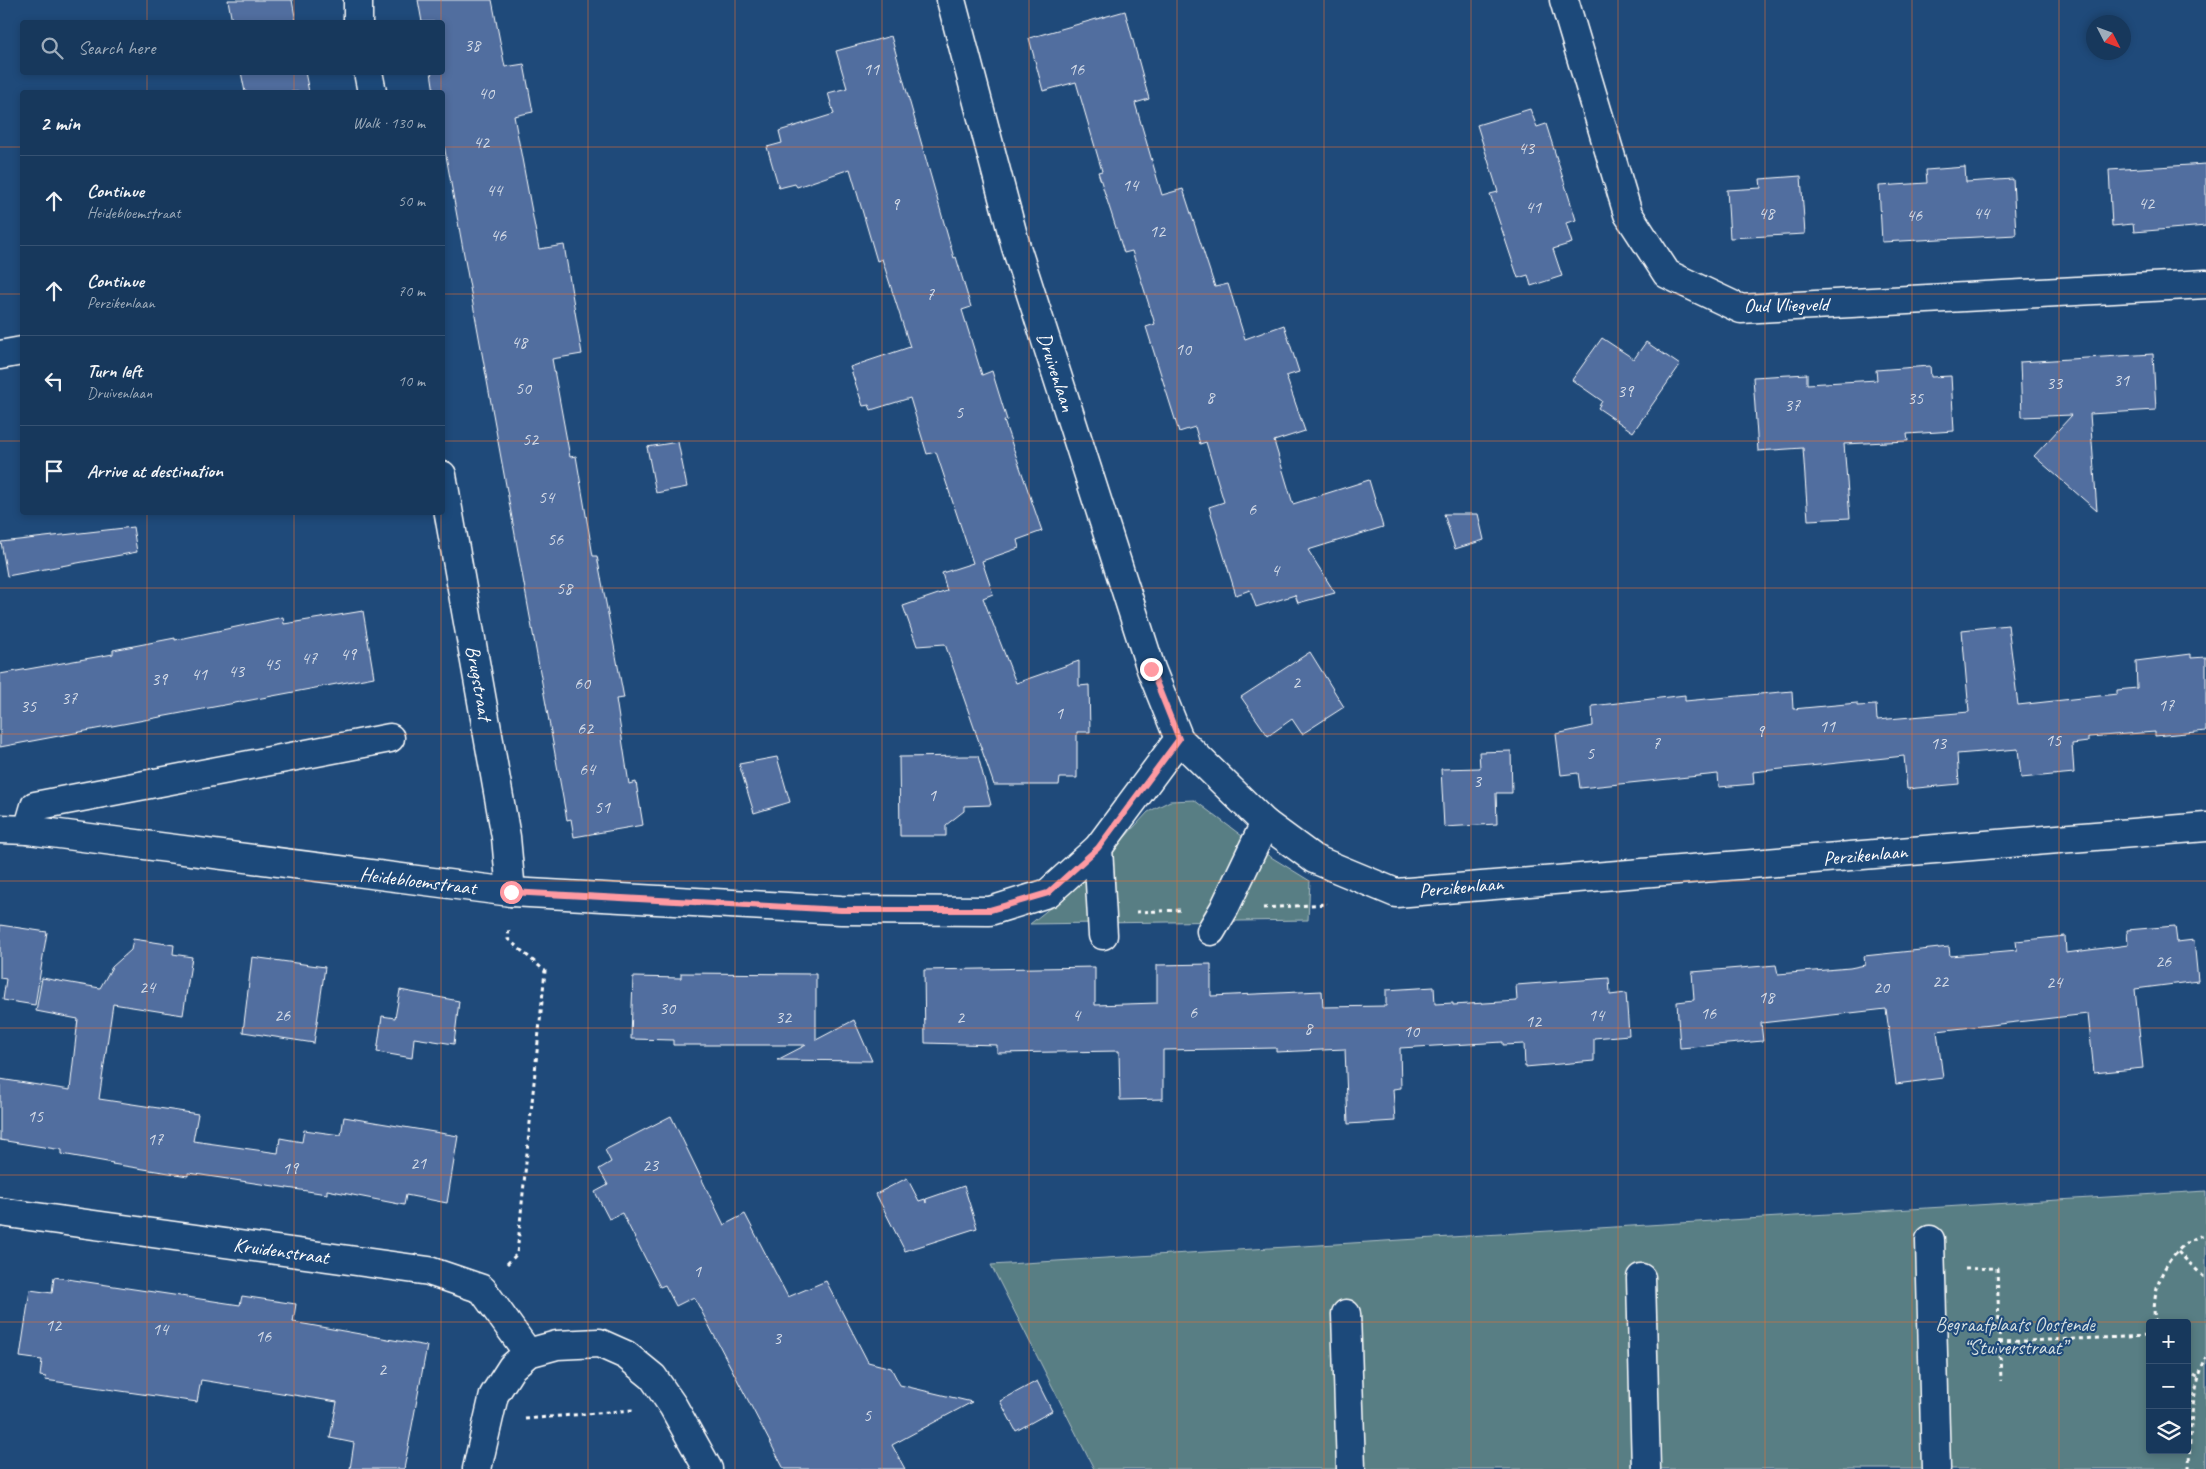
<!DOCTYPE html>
<html lang="en">
<head>
<meta charset="utf-8">
<style>
	:root { --surface:#17385c; --page:#203f62; --text:#f1f3f6; --muted:#9eacbb; --line:#365272 }
	body { margin:0; font-family:Caveat,sans-serif; background:var(--page); color:var(--text) }
	.controls { position:absolute; right:15px; bottom:15px; display:grid; overflow:hidden; border-radius:5px; box-shadow:0 2px 8px #0003 }
	.controls button { width:45px; height:45px; display:grid; place-items:center; padding:0; border:0; border-bottom:1px solid var(--line); background:var(--surface); color:var(--text); font:25px sans-serif }
	.compass { position:absolute; left:2086px; top:15px; width:45px; height:45px; border-radius:50%; background:var(--surface); box-shadow:0 2px 8px #0003; rotate:132deg }
	.stop { position:absolute; width:15px; height:15px; margin:-11px; border:4px solid #ff9aa2; border-radius:50%; background:#fff }
	.stop.end { background:#ff9aa2; border-color:#fff; box-shadow:0 1px 5px #0008 }
	.list { margin:0; padding:0; list-style:none }
	h2 { display:flex; justify-content:space-between; align-items:center; height:65px; margin:0; padding:0 20px; font-size:21px }
	h2 small { font-size:16px; font-weight:400; color:var(--muted) }
	.list li { display:grid; grid-template-columns:32px 1fr auto; gap:15px; align-items:center; box-sizing:border-box; height:90px; padding:0 20px; border-top:1px solid var(--line) }
	.list b { display:block; font-size:19px; white-space:nowrap }
	.list p { margin:0; font-size:16px; white-space:nowrap; color:var(--muted) }
	.list em { font-size:16px; font-style:normal; color:var(--muted) }
	.icon { flex:none; width:28px; height:28px; fill:none; stroke:currentColor; stroke-width:2; stroke-linecap:round; stroke-linejoin:round }
	.map { position:relative; flex:none; width:2206px; height:1469px; overflow:hidden }
	.search { position:absolute; background:var(--surface); box-shadow:0 2px 8px #0003; left:20px; top:20px; width:425px; height:55px; display:flex; align-items:center; gap:12px; box-sizing:border-box; padding:0 18px; border-radius:5px; color:var(--muted); font-size:19px }
	.panel { position:absolute; background:var(--surface); box-shadow:0 2px 8px #0003; left:20px; top:90px; width:425px; height:425px; border-radius:5px }
	.map>svg:first-child { display:block }
	.green { fill:#587e84; stroke:#acbec2; fill-rule:evenodd }
	.building { fill:#516e9f; stroke:#fff }
	.lines { fill:none; stroke-linecap:round; stroke-linejoin:round }
	.minor-casing { stroke:#fff; stroke-width:31 }
	.path { stroke:#fff; stroke-width:3; stroke-dasharray:4 4; stroke-linecap:butt }
	.minor { stroke:#1f4a7a; stroke-width:28 }
	.route { stroke:#ff9aa2; stroke-width:6 }
	.grid { fill:none; stroke:#eb7230; stroke-width:1; stroke-opacity:0.55 }
	.labels { text-anchor:middle; dominant-baseline:central; stroke-width:4; stroke-linejoin:round; paint-order:stroke }
	.number-label { font-size:18px; fill:#d4dbe7 }
	.street-label { font-size:20px; fill:#fff; stroke:#1f4a7a }
	.park-label { font-size:20px; fill:#d5dfe0; stroke:#1f4a7a }
</style>
</head>
<body>
<div class="map">
<svg width="2206" height="1469" viewBox="0 0 2206 1469">
	<rect width="100%" height="100%" fill="#1f4a7a"/>
	<filter id="ink" filterUnits="userSpaceOnUse"><feTurbulence type="fractalNoise" baseFrequency=".02" numOctaves="2"/><feDisplacementMap in="SourceGraphic" scale="10" xChannelSelector="R" yChannelSelector="G"/><feConvolveMatrix kernelMatrix="1 2 1 2 8 2 1 2 1" color-interpolation-filters="sRGB"/></filter>
	<g filter="url(#ink)">
		<g class="green">
			<path d="M1194,800L1266,854L1310,881L1308,920L1030,924L1087,878L1148,812L1170,801Z"/>
			<path d="M2206,1191V1469H1094L991,1265ZM2150,1323H2187V1450H2150Z"/>
		</g>
		<g class="building">
			<path d="M228,0H292L296,22H232Z"/>
			<path d="M418,0H492L505,67L524,64L533,112L514,116L539,249L564,245L582,354L552,359L570,457L576,456L593,556H597L624,698L616,699L629,784L636,782L643,825L574,837L571,819L567,820L442,134V92H434L431,72H442V22H422Z"/>
			<path d="M1125,11L1149,99L1135,103L1162,195L1183,189L1215,287L1228,284L1245,339L1284,325L1299,372L1286,376L1305,431L1274,441L1293,504L1369,480L1383,527L1308,550L1335,593L1298,603L1295,595L1256,607L1250,590L1236,595L1209,507L1224,502L1206,442L1200,444L1195,427L1179,432L1146,327L1155,324L1132,251L1124,253L1098,172L1102,171L1076,82L1043,91L1029,38Z"/>
			<path d="M891,36L954,258L956,257L971,307L962,310L982,375L992,371L1007,420L1004,421L1042,531L1017,540L1019,548L982,561L993,594L983,598L1016,683L1079,661V686L1089,685L1090,732H1077V778H1060L1059,785H994L945,644L917,646L903,606L947,591L942,573L973,563L936,452L927,454L910,398L871,410L869,405L863,406L850,367L910,347L882,259L877,261L850,169L797,187L795,184L779,188L767,147L782,143L779,131L834,114L828,93L847,88L836,51Z"/>
			<path d="M241,72H305L309,92H245Z"/>
			<path d="M1530,109L1537,127L1546,124L1576,220L1566,223L1572,243L1553,249L1562,276L1531,286L1528,275L1518,278L1490,194L1498,192L1477,125Z"/>
			<path d="M2206,164V226L2134,232L2133,224L2112,226L2109,170Z"/>
			<path d="M1965,167L1966,182L2013,179L2016,235L1882,242L1879,186L1927,183L1926,170Z"/>
			<path d="M1801,176L1805,234L1730,238L1727,190L1761,188L1760,179Z"/>
			<path d="M1602,338L1634,359L1646,342L1680,365L1633,432L1598,408L1602,401L1572,380Z"/>
			<path d="M2153,354L2156,410L2090,414L2097,511L2034,456L2072,415L2022,417L2020,362Z"/>
			<path d="M1930,366L1931,377L1951,376L1954,431L1907,434L1908,441L1844,444L1850,518L1808,520L1803,448L1758,451L1753,377L1807,374V384L1877,380L1876,370Z"/>
			<path d="M678,442L687,487L656,493L647,447Z"/>
			<path d="M1444,514H1478L1484,540L1455,549Z"/>
			<path d="M133,527L137,552L7,576L1,542Z"/>
			<path d="M363,611L374,677L0,747V674L113,654V650L175,638V640L283,617L284,624Z"/>
			<path d="M2008,625L2018,705L2117,694V690L2137,688L2136,661L2191,654V658L2206,657V731L2155,736V732L2088,737V742L2072,744L2074,773L2021,778L2018,749L1957,754L1959,784L1907,789L1904,756L1753,772L1754,784L1719,787L1718,774L1580,788L1578,773L1561,775L1556,734L1593,726L1592,706L1685,695V701L1792,691L1793,709L1857,703V706L1876,705L1877,720L1969,712L1962,630Z"/>
			<path d="M1310,652L1344,707L1302,734L1292,719L1268,736L1241,697Z"/>
			<path d="M1511,751L1512,793H1496L1497,824L1444,827L1441,769L1480,768L1479,752Z"/>
			<path d="M964,756H978L991,805L964,806V811L946,825V836H900L899,757Z"/>
			<path d="M777,757L790,802L754,813L739,764Z"/>
			<path d="M0,925L47,932L35,1005L3,1000L6,979L0,978Z"/>
			<path d="M2175,926L2177,942L2194,940L2198,981L2135,989L2143,1068L2094,1073L2088,1014L1937,1031L1943,1078L1896,1084L1886,1009L1761,1023L1763,1041L1680,1048L1677,1002L1694,1000L1692,972L1776,965L1778,974L1850,968L1865,965L1864,956L1949,947L1950,956L2017,950L2016,941L2065,936L2066,953L2128,945L2127,930Z"/>
			<path d="M133,939L174,945L173,954L192,957L183,1015L113,1004L99,1099L198,1114L193,1141L278,1153L280,1138L302,1142L304,1130L341,1135L344,1117L458,1136L447,1203L406,1195L404,1205L327,1190V1194L188,1173V1176L112,1164L113,1163L62,1154V1150L0,1140V1079L70,1090L78,1019L36,1011L42,978L100,988L112,967L131,950Z"/>
			<path d="M252,957L325,967L314,1043L243,1032Z"/>
			<path d="M1211,964V996L1322,991L1323,1007L1386,1006V990L1434,987L1435,1004L1453,1003V1005L1517,1001L1516,985L1609,978L1610,995L1626,993L1629,1035L1594,1038V1061L1525,1067L1524,1044L1503,1045V1042L1400,1048L1401,1088L1393,1089L1395,1121L1348,1124L1345,1049L1276,1052V1048L1163,1050V1099L1120,1100L1119,1051L997,1053V1045L925,1043L924,970L1095,967V1005L1157,1003V965Z"/>
			<path d="M681,973L816,974V1040L854,1020L872,1061L777,1060L806,1045H673V1040L631,1039L633,977L681,978Z"/>
			<path d="M400,990L459,1001L454,1044L414,1038L412,1058L377,1052L382,1016L395,1018Z"/>
			<path d="M671,1116L724,1225L745,1214L788,1297L826,1281L868,1362L891,1368L900,1385L972,1402L892,1445L905,1469H784L694,1297L676,1306L665,1285L660,1287L622,1213L609,1219L595,1192L608,1185L599,1169L611,1162L605,1150Z"/>
			<path d="M907,1178L919,1201L925,1199L926,1203V1199L964,1186L977,1228L905,1251L876,1194Z"/>
			<path d="M54,1277L240,1305L242,1296L296,1304L293,1322L427,1346L404,1469H350L354,1443L330,1438L337,1402L201,1380L197,1402L45,1380L46,1377L40,1376L42,1360L20,1357L30,1290L52,1293Z"/>
			<path d="M1037,1381L1052,1411L1016,1431L1000,1401Z"/>
		</g>
		<g class="lines">
			<defs>
				<g id="minor">
					<path d="M358,0V22"/>
					<path d="M951,0L1016,247L1151,669L1179,739L1265,823L1314,859L1396,893L2206,827"/>
					<path d="M1564,0L1628,214L1667,274L1741,309L2206,284"/>
					<path d="M368,72L372,92"/>
					<path d="M0,355L22,351"/>
					<path d="M442,475L506,837L511,892"/>
					<path d="M0,829L28,830L511,892L841,910L990,911L1048,893L1098,848L1179,739"/>
					<path d="M28,830L35,806L390,738"/>
					<path d="M1098,848L1103,935"/>
					<path d="M1211,931L1224,909L1265,823"/>
					<path d="M0,1212L429,1271L482,1289L528,1353"/>
					<path d="M1930,1240L1936,1469"/>
					<path d="M1641,1278L1646,1469"/>
					<path d="M1346,1314L1351,1469"/>
					<path d="M477,1469L494,1395L512,1367L528,1353L557,1345L599,1343L626,1355L653,1377L673,1406L708,1469"/>
				</g>
			</defs>
			<use href="#minor" class="minor-casing"/>
			<g class="path">
				<path d="M1263,908L1327,904"/>
				<path d="M1136,912L1182,910"/>
				<path d="M2178,1252L2206,1279"/>
				<path d="M507,1264L517,1254L545,971L508,939L509,927"/>
				<path d="M1965,1269L1997,1268L2001,1381"/>
				<path d="M2155,1323C2150,1287 2168,1245 2206,1234"/>
				<path d="M1999,1342L2150,1336"/>
				<path d="M2187,1371L2199,1378"/>
				<path d="M525,1419L633,1410"/>
				<path d="M2189,1469C2190,1431 2191,1392 2206,1357"/>
			</g>
			<use href="#minor" class="minor"/>
		</g>
	</g>
	<g class="lines" filter="url(#ink)">
		<path class="route" d="M511,892L841,910H990L1048,893L1098,848L1179,739L1151,669"/>
	</g>
	<path class="grid" d="M147,0V22M294,0V22M441,0V22M588,0V1469M735,0V1469M882,0V1469M1029,0V1469M1177,0V1469M1324,0V1469M1471,0V1469M1618,0V1469M1765,0V1469M1912,0V1469M2059,0V1469M147,72V92M294,72V92M441,72V92M0,147H22M442,147H2206M0,294H22M442,294H2206M0,441H22M442,441H2206M147,512V1469M294,512V1469M441,512V1469M0,588H2206M0,734H2206M0,881H2206M0,1028H2206M0,1175H2206M0,1322H2206"/>
	<g class="labels">
		<g class="number-label">
			<text x="472" y="45">38</text>
			<text x="871" y="69">11</text>
			<text x="1076" y="69">16</text>
			<text x="486" y="93">40</text>
			<text x="481" y="142">42</text>
			<text x="1526" y="148">43</text>
			<text x="1130" y="185">14</text>
			<text x="494" y="190">44</text>
			<text x="2146" y="203">42</text>
			<text x="895" y="204">9</text>
			<text x="1533" y="207">41</text>
			<text x="1766" y="213">48</text>
			<text x="1981" y="213">44</text>
			<text x="1914" y="215">46</text>
			<text x="1157" y="231">12</text>
			<text x="498" y="235">46</text>
			<text x="930" y="294">7</text>
			<text x="519" y="342">48</text>
			<text x="1183" y="349">10</text>
			<text x="2121" y="380">31</text>
			<text x="2054" y="383">33</text>
			<text x="523" y="388">50</text>
			<text x="1625" y="391">39</text>
			<text x="1210" y="397">8</text>
			<text x="1915" y="398">35</text>
			<text x="1792" y="405">37</text>
			<text x="959" y="412">5</text>
			<text x="530" y="439">52</text>
			<text x="546" y="497">54</text>
			<text x="1252" y="509">6</text>
			<text x="555" y="539">56</text>
			<text x="1275" y="570">4</text>
			<text x="564" y="588">58</text>
			<text x="348" y="654">49</text>
			<text x="309" y="658">47</text>
			<text x="272" y="664">45</text>
			<text x="236" y="671">43</text>
			<text x="199" y="674">41</text>
			<text x="159" y="679">39</text>
			<text x="1296" y="682">2</text>
			<text x="582" y="683">60</text>
			<text x="69" y="698">37</text>
			<text x="2166" y="705">17</text>
			<text x="28" y="706">35</text>
			<text x="1059" y="713">1</text>
			<text x="1827" y="726">11</text>
			<text x="585" y="728">62</text>
			<text x="1760" y="731">9</text>
			<text x="2053" y="740">15</text>
			<text x="1656" y="743">7</text>
			<text x="1938" y="743">13</text>
			<text x="1590" y="753">5</text>
			<text x="587" y="769">64</text>
			<text x="1477" y="781">3</text>
			<text x="932" y="795">1</text>
			<text x="602" y="807">51</text>
			<text x="2163" y="961">26</text>
			<text x="1940" y="981">22</text>
			<text x="2054" y="982">24</text>
			<text x="147" y="987">24</text>
			<text x="1881" y="987">20</text>
			<text x="1766" y="997">18</text>
			<text x="667" y="1008">30</text>
			<text x="1193" y="1012">6</text>
			<text x="1708" y="1013">16</text>
			<text x="282" y="1015">26</text>
			<text x="1076" y="1015">4</text>
			<text x="1596" y="1015">14</text>
			<text x="783" y="1017">32</text>
			<text x="960" y="1017">2</text>
			<text x="1533" y="1021">12</text>
			<text x="1308" y="1028">8</text>
			<text x="1411" y="1031">10</text>
			<text x="35" y="1116">15</text>
			<text x="155" y="1139">17</text>
			<text x="418" y="1163">21</text>
			<text x="650" y="1165">23</text>
			<text x="290" y="1168">19</text>
			<text x="697" y="1271">1</text>
			<text x="53" y="1325">12</text>
			<text x="160" y="1329">14</text>
			<text x="263" y="1336">16</text>
			<text x="777" y="1338">3</text>
			<text x="382" y="1369">2</text>
			<text x="867" y="1415">5</text>
		</g>
		<g class="street-label">
			<text transform="translate(1786 305) rotate(-1)">Oud Vliegveld</text>
			<text transform="translate(1056 372) rotate(72)">Druivenlaan</text>
			<text transform="translate(479 683) rotate(80)">Brugstraat</text>
			<text transform="translate(1865 855) rotate(-5)">Perzikenlaan</text>
			<text transform="translate(418 881) rotate(7)">Heidebloemstraat</text>
			<text transform="translate(1461 887) rotate(-5)">Perzikenlaan</text>
			<text transform="translate(281 1251) rotate(8)">Kruidenstraat</text>
		</g>
		<g class="park-label">
			<text x="2015" y="1324">Begraafplaats Oostende<tspan x="2015" dy="23">“Stuiverstraat”</tspan></text>
		</g>
	</g>
</svg>
<div class="controls">
<button>+</button>
<button>−</button>
<button><svg class="icon" aria-label="layers" viewBox="0 0 24 24"><path d="M12 4l9 5-9 5-9-5zM3 14l9 5 9-5"/></svg></button>
</div>
<svg class="compass" viewBox="-18 -18 36 36"><path d="M0-13l5 13h-10z" fill="#e53935"/><path d="M0 13l5-13h-10z" fill="#9eacbb"/></svg>
<div class="stop" style="left:511px;top:892px"></div>
<div class="stop end" style="left:1151px;top:669px"></div>
<div class="search"><svg class="icon" aria-label="search" viewBox="0 0 24 24"><circle cx="10" cy="10" r="6"/><path d="M15 15l6 6"/></svg>Search here</div>
<section class="panel">
<h2>2 min<small>Walk · 130 m</small></h2>
<ul class="list">
<li><svg class="icon" aria-label="ahead" viewBox="0 0 24 24"><path d="M12 20V5M6 11l6-6 6 6"/></svg><div><b>Continue</b><p>Heidebloemstraat</p></div><em>50 m</em></li>
<li><svg class="icon" aria-label="ahead" viewBox="0 0 24 24"><path d="M12 20V5M6 11l6-6 6 6"/></svg><div><b>Continue</b><p>Perzikenlaan</p></div><em>70 m</em></li>
<li><svg class="icon" aria-label="left" viewBox="0 0 24 24"><path d="M17 20v-9H6M10 6l-5 5 5 5"/></svg><div><b>Turn left</b><p>Druivenlaan</p></div><em>10 m</em></li>
<li><svg class="icon" aria-label="arrive" viewBox="0 0 24 24"><path d="M6 21V4h12l-3 4 3 4H6"/></svg><div><b>Arrive at destination</b></div></li>
</ul>
</section>
</div>
</body>
</html>
